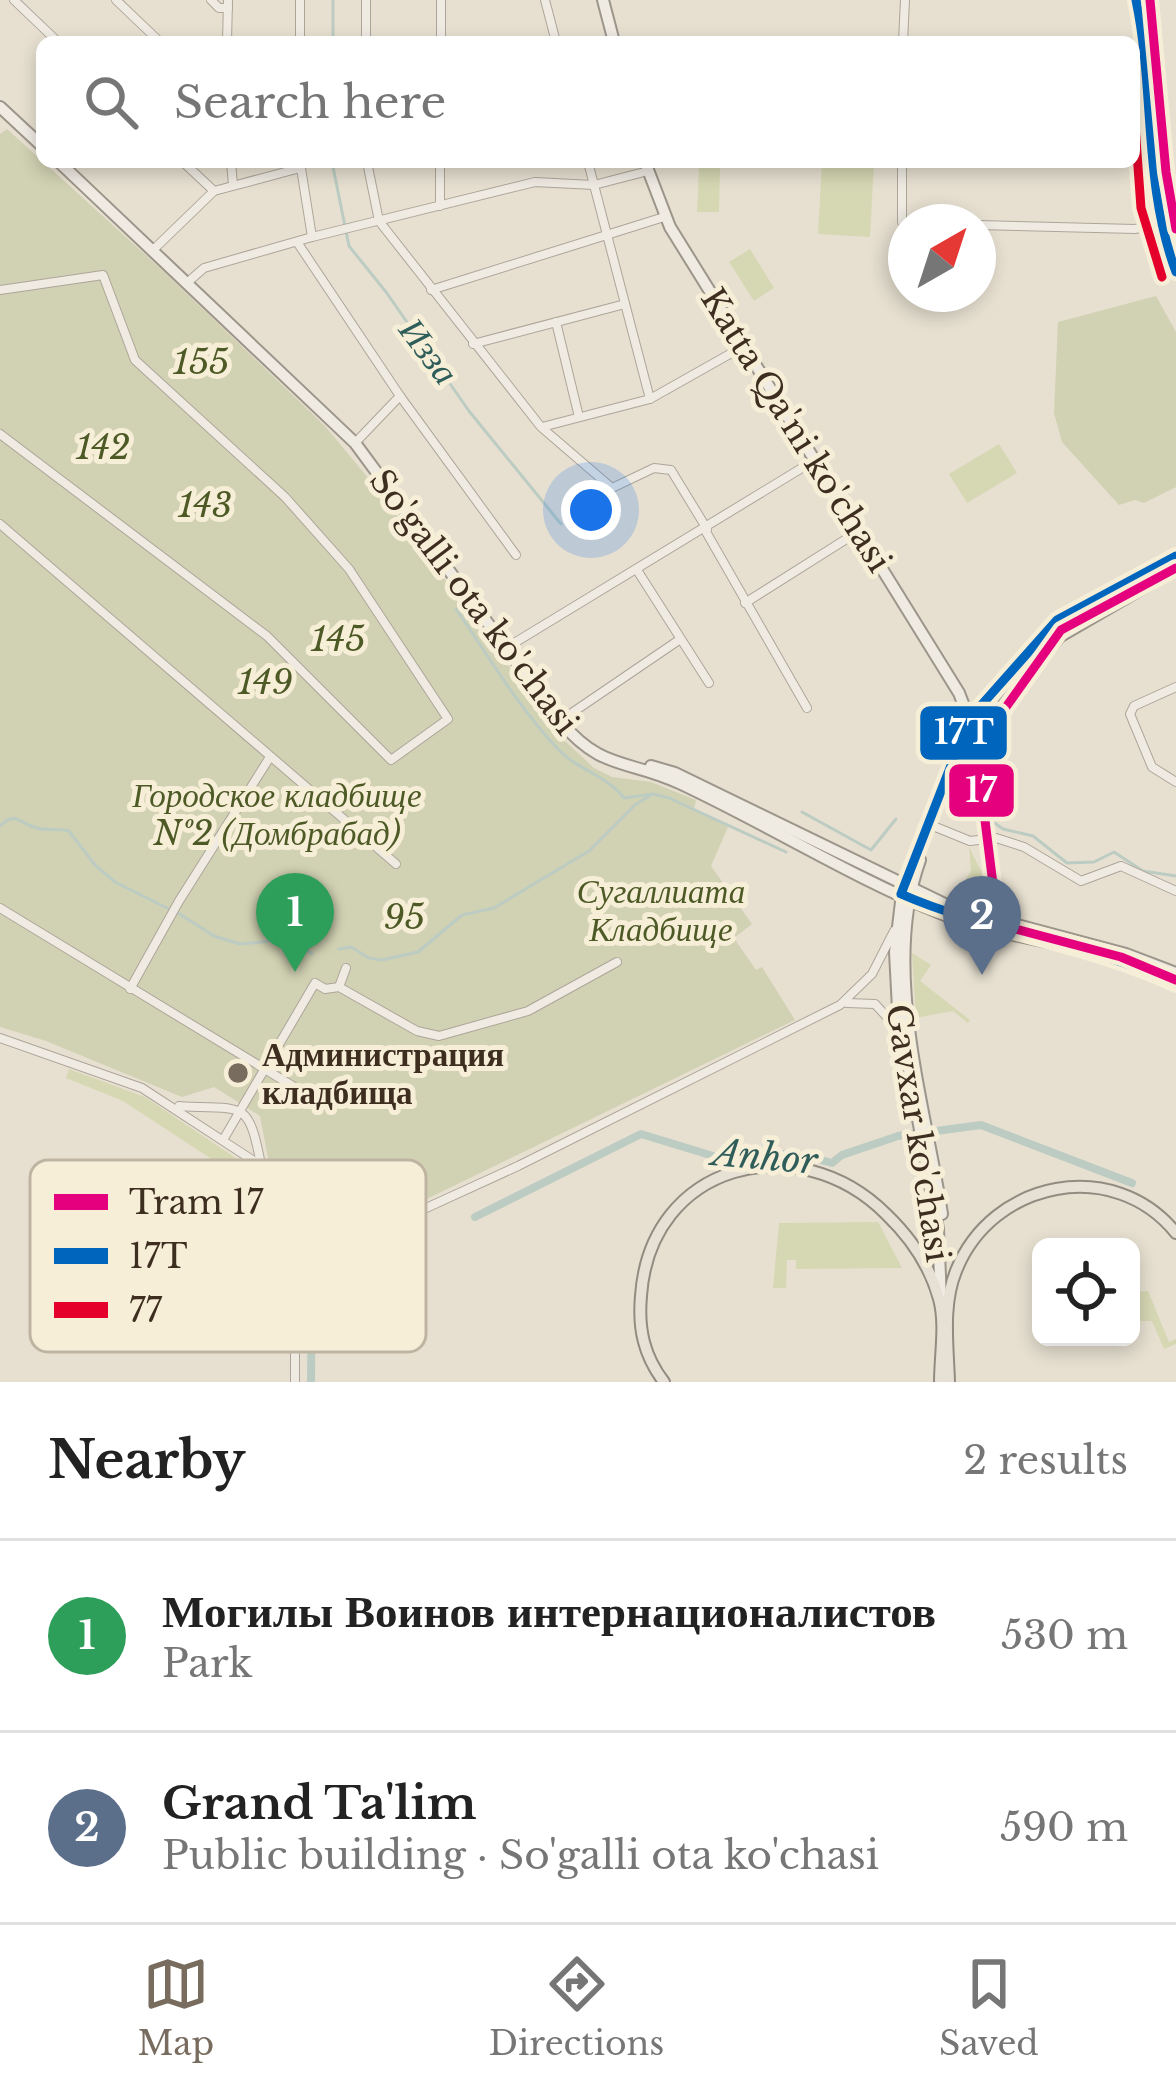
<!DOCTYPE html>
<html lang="en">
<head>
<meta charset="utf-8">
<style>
	:root { --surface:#fff; --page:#f6f6f6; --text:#222; --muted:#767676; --line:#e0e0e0; --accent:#786c5e }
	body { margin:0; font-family:"Libre Baskerville",serif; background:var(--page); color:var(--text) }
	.controls { position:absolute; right:36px; bottom:36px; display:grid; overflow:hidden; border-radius:18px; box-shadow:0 6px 18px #0003 }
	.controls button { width:108px; height:108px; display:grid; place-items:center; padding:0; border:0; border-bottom:3px solid var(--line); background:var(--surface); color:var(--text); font:60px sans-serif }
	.compass { position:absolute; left:888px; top:204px; width:108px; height:108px; border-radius:50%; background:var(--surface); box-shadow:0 6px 18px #0003; rotate:39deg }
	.you { position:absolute; left:591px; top:510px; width:42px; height:42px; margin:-30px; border:9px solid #fff; border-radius:50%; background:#1a73e8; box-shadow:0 0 0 18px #1a73e833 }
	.badge { display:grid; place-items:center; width:78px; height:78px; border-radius:50%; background:var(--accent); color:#fff; font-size:39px; font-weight:700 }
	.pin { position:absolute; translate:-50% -99px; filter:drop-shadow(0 3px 6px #0008) }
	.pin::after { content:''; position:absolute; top:63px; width:42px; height:36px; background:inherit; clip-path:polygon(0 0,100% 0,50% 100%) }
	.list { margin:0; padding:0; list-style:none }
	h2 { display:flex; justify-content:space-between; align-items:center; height:156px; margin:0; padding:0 48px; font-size:51px }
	h2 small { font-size:39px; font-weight:400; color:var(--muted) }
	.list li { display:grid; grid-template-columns:78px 1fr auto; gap:36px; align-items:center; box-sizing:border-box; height:192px; padding:0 48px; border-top:3px solid var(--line) }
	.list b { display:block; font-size:45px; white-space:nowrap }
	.list p { margin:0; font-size:39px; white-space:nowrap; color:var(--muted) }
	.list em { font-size:39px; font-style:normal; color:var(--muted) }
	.icon { flex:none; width:66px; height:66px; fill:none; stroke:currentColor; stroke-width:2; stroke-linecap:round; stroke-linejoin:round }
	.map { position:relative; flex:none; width:1176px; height:1382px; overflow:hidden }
	.search { position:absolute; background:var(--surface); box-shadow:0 6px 18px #0003; left:36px; right:36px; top:36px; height:132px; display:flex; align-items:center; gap:30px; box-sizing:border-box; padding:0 42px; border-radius:18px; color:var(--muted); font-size:45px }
	.sheet { height:540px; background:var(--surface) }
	nav { display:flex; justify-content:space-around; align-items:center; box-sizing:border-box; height:168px; border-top:3px solid var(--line); background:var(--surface); font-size:33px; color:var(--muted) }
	nav a { display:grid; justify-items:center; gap:6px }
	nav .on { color:var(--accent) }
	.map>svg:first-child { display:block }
	.green { fill:#d6d7b3 }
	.cemetery { fill:#d1d1b3 }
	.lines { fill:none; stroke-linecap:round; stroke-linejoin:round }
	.stream { stroke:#bcccc2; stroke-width:3 }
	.canal { stroke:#bcccc2; stroke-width:8 }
	.minor-casing { stroke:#ada599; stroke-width:10 }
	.secondary-casing { stroke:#9c958a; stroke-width:14 }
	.primary-casing { stroke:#928b80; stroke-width:14 }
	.minor { stroke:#efebe3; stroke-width:8 }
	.secondary { stroke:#efebe3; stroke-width:10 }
	.primary { stroke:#e6e1d4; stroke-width:10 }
	.bus-1-casing { stroke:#f7eed8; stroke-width:18 }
	.bus-2-casing { stroke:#f7eed8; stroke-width:18 }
	.bus-1 { stroke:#0065bd; stroke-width:9 }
	.bus-2 { stroke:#e4002b; stroke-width:9 }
	.tram-1-casing { stroke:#f7eed8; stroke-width:18 }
	.tram-1 { stroke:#e5007d; stroke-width:9 }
	.poi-dot { fill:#786c5e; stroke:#f7eed8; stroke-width:4.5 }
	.labels { text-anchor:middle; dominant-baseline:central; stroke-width:10; stroke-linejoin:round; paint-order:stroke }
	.park-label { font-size:33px; font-style:italic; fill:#4d5a26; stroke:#f7eed8 }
	.street-label { font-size:33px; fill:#3d2e20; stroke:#f7eed8 }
	.poi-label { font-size:33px; font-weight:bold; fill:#3d2e20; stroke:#f7eed8; text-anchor:start }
	.water-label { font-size:36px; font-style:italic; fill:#2f5d5a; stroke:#f7eed8 }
	.key { fill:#f7eed8; stroke:#bfb4a1; stroke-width:3 }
	.key-label { font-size:33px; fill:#3d2e20 }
	.line-badge { stroke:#f7eed8; stroke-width:4.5 }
	.badge-label { font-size:33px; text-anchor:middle; font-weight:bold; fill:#fff }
</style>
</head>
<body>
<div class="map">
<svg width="1176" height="1382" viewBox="0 0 1176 1382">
	<rect width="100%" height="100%" fill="#e7e0d1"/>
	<g class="green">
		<path d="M822,162H874L870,237L818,234Z"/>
		<path d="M699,167L720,168L719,212H697Z"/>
		<path d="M750,249L774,288L754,301L729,262Z"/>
		<path d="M999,444L1017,473L967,503L949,474Z"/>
		<path d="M969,847L981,871L990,914L952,900L971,871Z"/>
		<path d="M912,953L931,965L920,981L970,1020L968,1023L953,1011L916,1018Z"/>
		<path d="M69,1069L145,1097L316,1212C328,1241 303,1252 289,1275L286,1208L123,1101L66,1078Z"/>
		<path d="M878,1222L902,1268L796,1269V1260H787L786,1288H773L779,1223Z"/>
		<path d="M1148,1291L1169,1342L1176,1339V1344L1164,1349L1152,1321H1131V1292Z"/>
	</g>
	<g class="cemetery">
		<path d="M7,129L161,269L325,426L379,491L565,741L594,768L612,777L651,782L696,800L694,809L728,827L711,866L752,924L734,938L756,970L762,967L795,1020L398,1213C349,1219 311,1192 270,1168L260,1116L214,1087L182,1097L46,1041L0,1027V134Z"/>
		<path d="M1156,296L1176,332V487L1144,503L1135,500L1119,505L1062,442L1054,413L1058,322Z"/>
	</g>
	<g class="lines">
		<g class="stream">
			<path d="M333,42V0"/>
			<path d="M1134,115L1141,213"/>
			<path d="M332,162L349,246L386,292L469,411L561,524"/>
			<path d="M456,609C488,655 518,707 557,748C577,770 608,776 624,798L653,794L669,798L786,852"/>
			<path d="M802,812L871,850L896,819"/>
			<path d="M993,822L1003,829L1033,836L1067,863L1094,862L1114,852L1143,871L1176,876"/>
			<path d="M0,826C17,810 19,824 37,828C48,831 57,828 69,831L95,865L115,882L169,909"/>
			<path d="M178,913L214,936L240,944L293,939L312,954"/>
			<path d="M339,949L351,947L369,958L382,960L418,952L462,915L494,908L589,851L635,805L651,795"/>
		</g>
		<g class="canal">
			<path d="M475,1217L641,1134L723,1159L795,1153L832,1163L842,1155L898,1136L981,1125L1132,1183"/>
			<path d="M311,1382L312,1277L325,1265L363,1268L380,1263"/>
		</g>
		<defs>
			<g id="minor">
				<path d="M14,0L58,42"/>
				<path d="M116,0L160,42"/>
				<path d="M211,0L219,8H228"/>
				<path d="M300,0V42"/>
				<path d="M366,0V42"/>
				<path d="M441,0V42"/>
				<path d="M545,0L556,42"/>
				<path d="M227,42L228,0"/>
				<path d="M903,42L905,0"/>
				<path d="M183,162L214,191"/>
				<path d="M231,162L233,185"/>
				<path d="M300,162L312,237"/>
				<path d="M367,162L379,221L541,427L612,488L654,468L671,470L707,529"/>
				<path d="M440,162V206"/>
				<path d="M588,162L650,399"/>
				<path d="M902,162V222H911"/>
				<path d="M978,225L1135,229L1162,224"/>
				<path d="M297,242L400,396L516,555"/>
				<path d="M153,250L214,191L300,168"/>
				<path d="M188,282L204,268L312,237L535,182L594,185L648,171"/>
				<path d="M0,290L103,275L135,360L285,497L349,569L448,719L391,760L267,636L0,434"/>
				<path d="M431,290L664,217"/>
				<path d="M556,322L579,417"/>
				<path d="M473,344L625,304"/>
				<path d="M542,427L650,399L744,346"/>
				<path d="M355,443L400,396"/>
				<path d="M0,524L396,864"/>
				<path d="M705,530L807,708"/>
				<path d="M637,570L709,683"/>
				<path d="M745,603L859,531"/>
				<path d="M506,648L815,460"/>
				<path d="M1176,687L1134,706L1130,714L1152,767L1176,782"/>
				<path d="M560,721L679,640"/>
				<path d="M974,742L994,891"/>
				<path d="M933,826L970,841L996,838L1024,847L1081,881L1121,866L1176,891"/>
				<path d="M0,908L296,1088"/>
				<path d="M339,987L346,968"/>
				<path d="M130,989L179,901L270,757"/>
				<path d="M847,1003L875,1004L898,1029"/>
				<path d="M0,1038L142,1088L332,1212L375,1223"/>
				<path d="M179,1106C243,1111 248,1096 261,1165"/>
				<path d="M223,1140L315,983L325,989L339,987L417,1031L439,1036L528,1011L617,962"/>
				<path d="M318,1207L327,1225L321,1248"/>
				<path d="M295,1382V1290L303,1269L319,1251L341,1238L424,1209L518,1166L840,1005L872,974L894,931"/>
			</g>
			<g id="secondary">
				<path d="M603,0L614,42"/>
				<path d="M1136,0C1160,88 1136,188 1176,272"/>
				<path d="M1144,0C1166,83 1151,170 1176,252"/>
				<path d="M0,107L42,146"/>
				<path d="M59,162L355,443L560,721C602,771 627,759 679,783C767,824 851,877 940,913C1017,944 1104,943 1176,984"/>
				<path d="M645,162L670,227L959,693L969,719"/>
				<path d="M960,759L1059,637L1176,569"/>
				<path d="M651,766L675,773L953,908L1126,954L1176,973"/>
				<path d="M920,860C881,968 925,1104 942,1214"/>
				<path d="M941,1300L938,1229L898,1009L895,952L903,885L969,719L1057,620L1176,556"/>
			</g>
			<g id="primary">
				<path d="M664,1382C644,1356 638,1329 641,1296C650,1163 798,1126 886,1214C910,1237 930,1266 939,1299C946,1324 940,1356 940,1382"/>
				<path d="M949,1382C948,1346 942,1305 956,1271C992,1180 1114,1156 1176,1233"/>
			</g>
		</defs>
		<use href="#minor" class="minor-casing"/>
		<use href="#secondary" class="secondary-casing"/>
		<use href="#primary" class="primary-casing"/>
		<use href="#minor" class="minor"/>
		<use href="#secondary" class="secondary"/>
		<use href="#primary" class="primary"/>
		<defs>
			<g id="bus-1">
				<path d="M1136,0C1155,91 1143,184 1176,272"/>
				<path d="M1176,556L1057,620L969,719L901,894C990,933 1088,942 1176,984"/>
			</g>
			<path id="bus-2" d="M1134,112L1141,208L1162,277"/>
		</defs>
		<use href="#bus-1" class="bus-1-casing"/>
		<use href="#bus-2" class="bus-2-casing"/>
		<use href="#bus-1" class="bus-1"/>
		<use href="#bus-2" class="bus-2"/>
		<defs>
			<g id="tram-1">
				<path d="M1150,0L1166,172L1176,229"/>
				<path d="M1176,568L1061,630L976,749L996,908L1004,926L1121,957L1176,980"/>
			</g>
		</defs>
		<use href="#tram-1" class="tram-1-casing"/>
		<use href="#tram-1" class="tram-1"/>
	</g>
	<circle class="poi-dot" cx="238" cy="1073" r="12"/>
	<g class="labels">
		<g class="park-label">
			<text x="201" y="362">155</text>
			<text x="103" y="447">142</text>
			<text x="205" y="505">143</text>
			<text x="338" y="639">145</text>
			<text x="265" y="682">149</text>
			<text x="277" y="795">Городское кладбище<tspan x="277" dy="38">№2 (Домбрабад)</tspan></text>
			<text x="661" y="891">Сугаллиата<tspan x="661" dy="38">Кладбище</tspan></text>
			<text x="404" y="917">95</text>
		</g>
		<g class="street-label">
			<text transform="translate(796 430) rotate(58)">Katta Qa'ni ko'chasi</text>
			<text transform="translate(474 602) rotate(53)">So'galli ota ko'chasi</text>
			<text transform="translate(918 1133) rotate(81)">Gavxar ko'chasi</text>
		</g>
		<g class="poi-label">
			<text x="262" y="1054">Администрация<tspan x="262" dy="38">кладбища</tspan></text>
		</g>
		<g class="water-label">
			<text transform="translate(429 351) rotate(53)">Изза</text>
			<text transform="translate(765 1157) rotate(5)">Anhor</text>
		</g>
	</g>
	<rect x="30" y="1160" width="396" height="192" rx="18" class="key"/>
	<rect x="54" y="1194" width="54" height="16" fill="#e5007d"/>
	<rect x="54" y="1248" width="54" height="16" fill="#0065bd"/>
	<rect x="54" y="1302" width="54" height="16" fill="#e4002b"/>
	<g class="key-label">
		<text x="129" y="1214">Tram 17</text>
		<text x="129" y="1268">17T</text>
		<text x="129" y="1322">77</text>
	</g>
	<g class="line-badge">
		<rect x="918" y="704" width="91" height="58" rx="12" fill="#0065bd"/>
		<rect x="947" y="762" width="69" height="57" rx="12" fill="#e5007d"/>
	</g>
	<g class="badge-label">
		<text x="964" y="744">17T</text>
		<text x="981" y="802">17</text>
	</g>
</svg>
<div class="controls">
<button><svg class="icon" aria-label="locate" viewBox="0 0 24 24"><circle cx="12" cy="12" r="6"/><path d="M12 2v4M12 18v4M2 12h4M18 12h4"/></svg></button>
</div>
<svg class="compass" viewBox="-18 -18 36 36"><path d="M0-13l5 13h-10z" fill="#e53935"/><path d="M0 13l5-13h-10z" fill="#767676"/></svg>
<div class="you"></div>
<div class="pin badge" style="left:295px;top:972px;background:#2e9e5b">1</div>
<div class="pin badge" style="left:982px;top:975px;background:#5c6f8a">2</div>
<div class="search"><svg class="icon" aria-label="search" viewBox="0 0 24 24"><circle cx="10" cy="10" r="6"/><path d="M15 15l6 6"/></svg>Search here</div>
</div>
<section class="sheet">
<h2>Nearby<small>2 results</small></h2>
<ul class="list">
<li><span class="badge" style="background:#2e9e5b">1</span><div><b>Могилы Воинов интернационалистов</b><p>Park</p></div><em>530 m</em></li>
<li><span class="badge" style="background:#5c6f8a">2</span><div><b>Grand Ta'lim</b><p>Public building · So'galli ota ko'chasi</p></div><em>590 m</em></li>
</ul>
</section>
<nav>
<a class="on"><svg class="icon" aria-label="map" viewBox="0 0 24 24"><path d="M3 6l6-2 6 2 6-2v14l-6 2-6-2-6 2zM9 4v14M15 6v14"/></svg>Map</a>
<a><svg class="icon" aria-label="directions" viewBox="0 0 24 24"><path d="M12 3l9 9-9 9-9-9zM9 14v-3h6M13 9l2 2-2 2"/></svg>Directions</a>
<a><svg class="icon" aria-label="saved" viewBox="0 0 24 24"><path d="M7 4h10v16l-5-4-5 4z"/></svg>Saved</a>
</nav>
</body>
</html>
